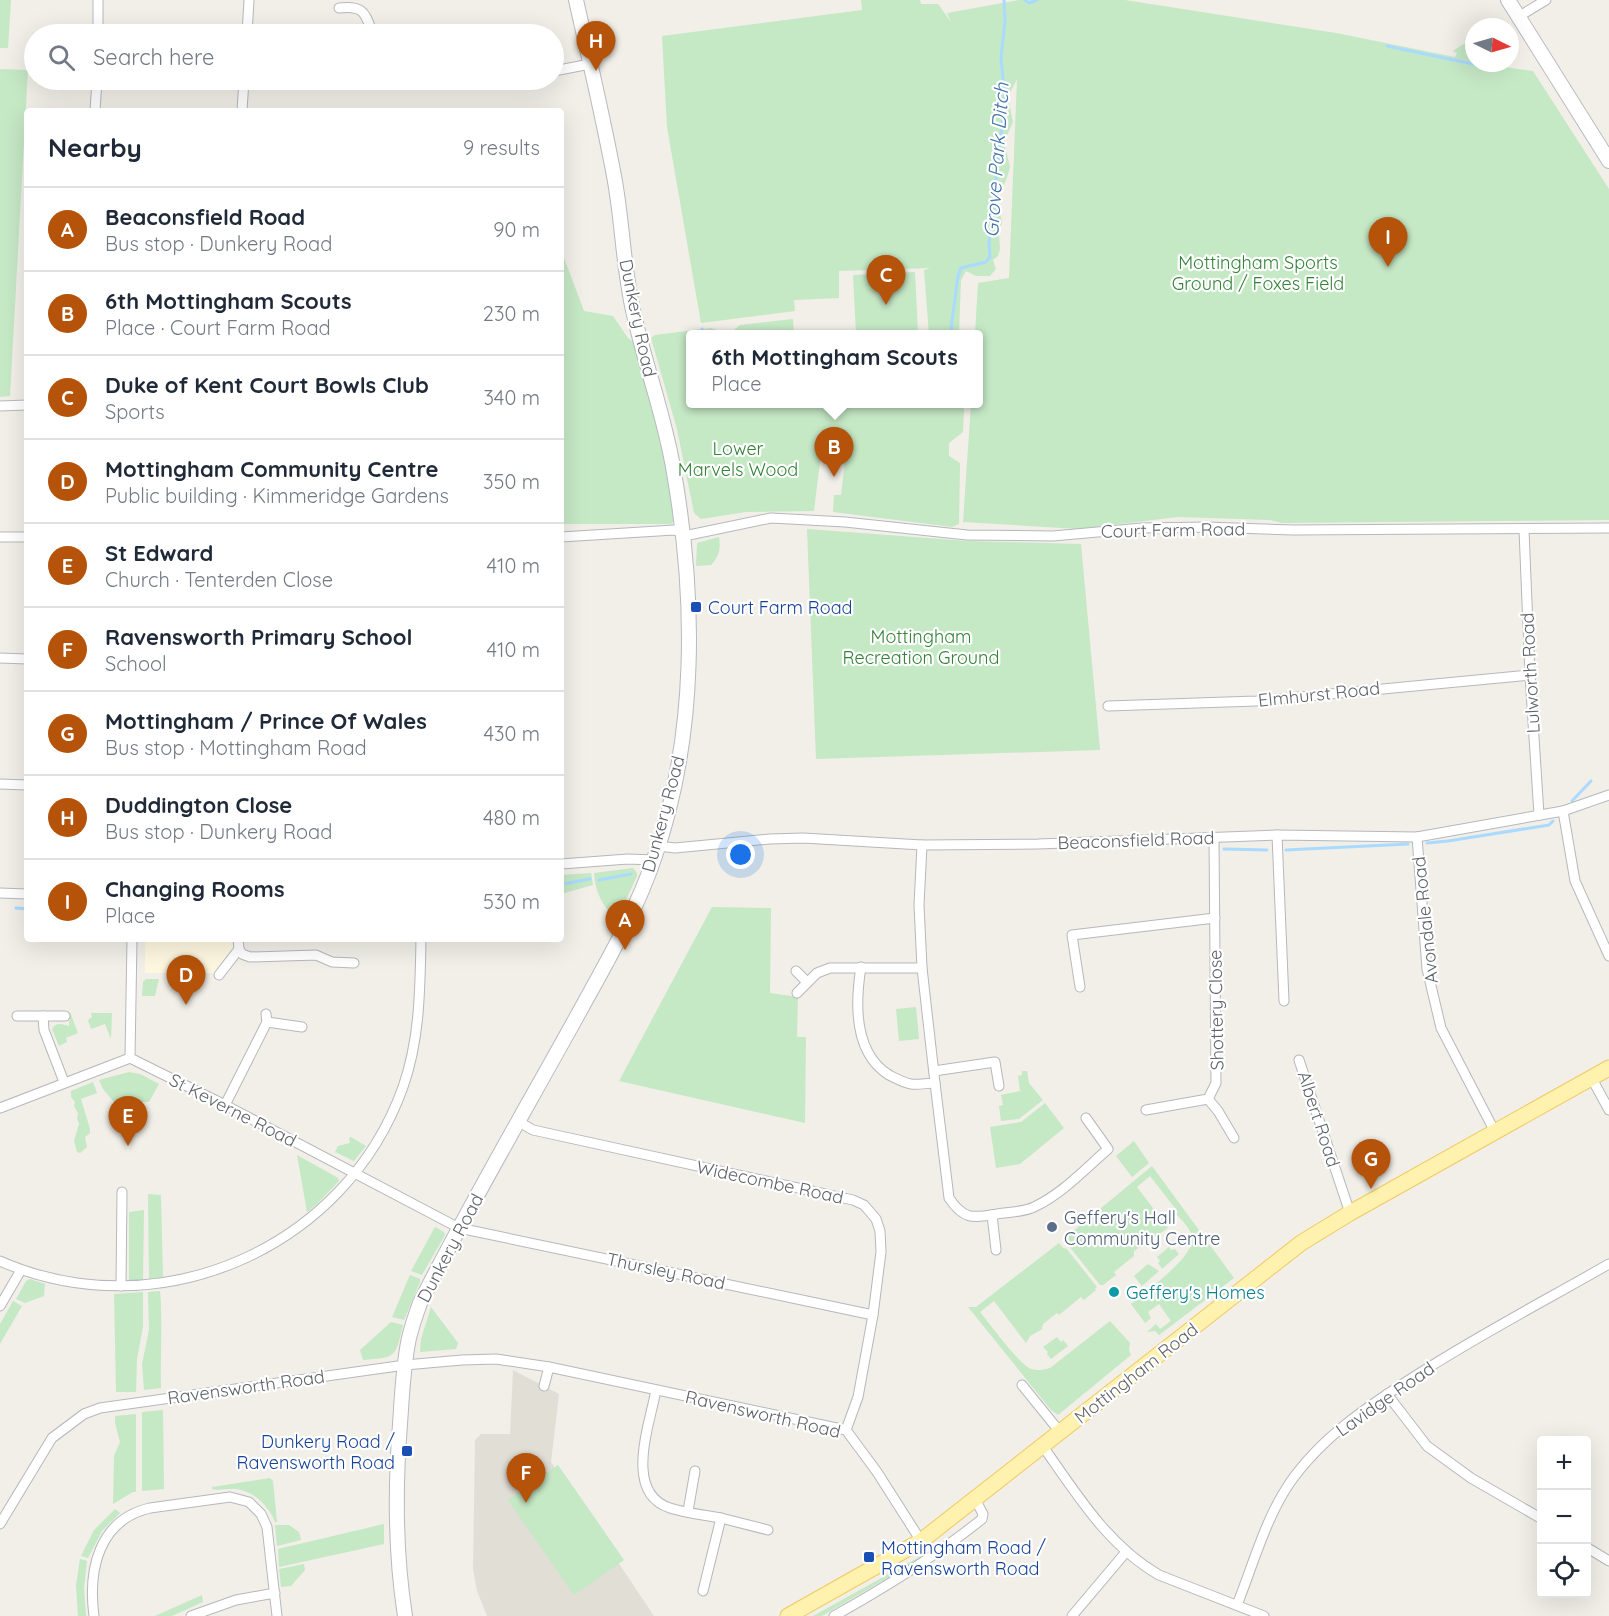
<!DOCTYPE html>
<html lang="en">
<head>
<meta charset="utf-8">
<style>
	:root { --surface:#fff; --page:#f2f2f3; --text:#1f2937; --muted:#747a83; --line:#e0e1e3; --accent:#b45309 }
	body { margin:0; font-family:Quicksand,sans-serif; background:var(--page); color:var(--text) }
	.controls { position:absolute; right:18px; bottom:18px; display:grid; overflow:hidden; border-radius:6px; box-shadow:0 6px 24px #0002 }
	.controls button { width:54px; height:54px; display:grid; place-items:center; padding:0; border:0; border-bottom:2px solid var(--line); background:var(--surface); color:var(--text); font:30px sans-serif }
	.compass { position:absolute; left:1465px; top:18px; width:54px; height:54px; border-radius:50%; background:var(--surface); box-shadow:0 6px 24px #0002; rotate:95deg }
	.you { position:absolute; left:741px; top:855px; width:21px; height:21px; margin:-15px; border:4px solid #fff; border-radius:50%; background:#1a73e8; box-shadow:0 0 0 9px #1a73e833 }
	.badge { display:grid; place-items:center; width:39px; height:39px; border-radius:50%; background:var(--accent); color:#fff; font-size:20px; font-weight:700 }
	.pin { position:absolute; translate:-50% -50px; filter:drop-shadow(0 2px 3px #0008) }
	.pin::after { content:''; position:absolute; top:32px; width:21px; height:18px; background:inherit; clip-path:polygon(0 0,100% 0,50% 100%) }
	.popup { position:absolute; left:686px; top:330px; width:297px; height:78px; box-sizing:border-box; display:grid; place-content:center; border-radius:6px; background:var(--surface); filter:drop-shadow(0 2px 4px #0005); font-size:20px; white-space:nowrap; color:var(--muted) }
	.popup b { font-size:22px; color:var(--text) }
	.popup::after { content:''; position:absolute; left:50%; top:100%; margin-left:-12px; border:12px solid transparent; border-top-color:var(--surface) }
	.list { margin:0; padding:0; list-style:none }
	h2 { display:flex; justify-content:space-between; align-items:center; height:78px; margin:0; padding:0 24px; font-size:26px }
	h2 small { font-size:20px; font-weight:400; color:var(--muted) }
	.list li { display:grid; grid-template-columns:39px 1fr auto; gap:18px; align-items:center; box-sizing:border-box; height:84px; padding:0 24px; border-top:2px solid var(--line) }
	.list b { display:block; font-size:22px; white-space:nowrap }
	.list p { margin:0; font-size:20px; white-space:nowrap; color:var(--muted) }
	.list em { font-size:20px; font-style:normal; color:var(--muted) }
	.icon { flex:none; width:33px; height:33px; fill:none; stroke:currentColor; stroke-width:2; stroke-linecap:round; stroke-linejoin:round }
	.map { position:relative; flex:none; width:1609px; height:1616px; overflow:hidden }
	.search { position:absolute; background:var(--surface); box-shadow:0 6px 24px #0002; left:24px; top:24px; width:540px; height:66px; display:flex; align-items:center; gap:15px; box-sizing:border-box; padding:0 21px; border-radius:33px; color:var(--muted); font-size:22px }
	.panel { position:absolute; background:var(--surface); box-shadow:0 6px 24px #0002; left:24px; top:108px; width:540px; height:834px; border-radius:6px }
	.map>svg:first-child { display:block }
	.commercial { fill:#fef7e0 }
	.education { fill:#e1ded6 }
	.green { fill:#c5e8c5 }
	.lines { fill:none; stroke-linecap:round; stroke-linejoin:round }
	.stream { stroke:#aadaff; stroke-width:3 }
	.street-casing { stroke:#b5b8bc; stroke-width:11 }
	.secondary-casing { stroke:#b6babf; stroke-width:16 }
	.primary-casing { stroke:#f2c960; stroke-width:17 }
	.street { stroke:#fff; stroke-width:9 }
	.secondary { stroke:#fff; stroke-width:14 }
	.primary { stroke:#fff2af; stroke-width:15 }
	.transit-dot { fill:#1a4fb4; stroke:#fff; stroke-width:2 }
	.service-dot { fill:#5c6f8a; stroke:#fff; stroke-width:2 }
	.culture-dot { fill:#0f9aa8; stroke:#fff; stroke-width:2 }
	.labels { text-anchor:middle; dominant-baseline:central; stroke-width:4.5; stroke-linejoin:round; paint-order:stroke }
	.park-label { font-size:18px; fill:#348238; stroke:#fff }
	.street-label { font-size:18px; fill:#5f6368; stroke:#fff }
	.transit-label { font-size:18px; fill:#164399; stroke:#fff; text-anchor:start }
	.service-label { font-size:18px; fill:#4e5e75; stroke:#fff; text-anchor:start }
	.culture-label { font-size:18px; fill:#0d838f; stroke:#fff; text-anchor:start }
	.water-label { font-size:20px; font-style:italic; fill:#4174aa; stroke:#fff }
</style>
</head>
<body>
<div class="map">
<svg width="1609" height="1616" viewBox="0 0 1609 1616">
	<rect width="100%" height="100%" fill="#f1efe8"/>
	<path class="commercial" d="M145,939H236L237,948L217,973H145Z"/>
	<path class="education" d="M513,1370L559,1394L551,1462L654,1616H487L477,1591L473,1569L475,1440L481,1434H510Z"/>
	<g class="green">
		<path d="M0,0H11L8,48H0Z"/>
		<path d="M861,0H920L921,4H938L951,22L947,13L1019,0H1125L1336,33L1455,57L1457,53L1453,51L1468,41L1474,50V63L1533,71L1609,189V520L1282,523L1270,520L1178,517L1078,529L963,522L971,404H978V334H975L978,283L1009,278L1017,79L1008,97L1013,122L1004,142L1010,167L1006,181L999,192V207L1002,222L999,234L1000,249L998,256L993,260L996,269L990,276H976L966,271L961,280L959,334H929L924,270L930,268L839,271V298L794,300L795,311L701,323L667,127L662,36L862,10Z"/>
		<path d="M0,69L28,70L10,396L0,397Z"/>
		<path d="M561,250L584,311L613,316L628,338L639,346L661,425L675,516L672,524H561Z"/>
		<path d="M915,272L918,334H856L853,275Z"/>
		<path d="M793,319L794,334H690V404H961L964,410L963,432L949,443V456L960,463L959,524L952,527L833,512L834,495H841L845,461L826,458L827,454L821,453L814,511L746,512L701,519L694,513L677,429L651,338L655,335L711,328L721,331L734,330L740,325Z"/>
		<path d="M807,529L968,541L1081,544L1100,750L816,759Z"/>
		<path d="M719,537C721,550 719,556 711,565L696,566L697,543Z"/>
		<path d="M633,868L637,873V876L618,917C602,910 595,889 594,873Z"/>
		<path d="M591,873L593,885L561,894V875Z"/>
		<path d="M712,907L771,908L770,993L798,997L797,1037H806L805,1123L619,1081Z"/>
		<path d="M146,979H159L155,996H142L143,982Z"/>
		<path d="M916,1007L919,1039L899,1041L896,1009Z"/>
		<path d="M70,1012L78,1033L66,1038L67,1042L59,1046L52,1029C57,1021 62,1025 69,1026Z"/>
		<path d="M91,1013H112L111,1039L105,1024L91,1029L88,1020L92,1017Z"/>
		<path d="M1022,1071H1027L1029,1083L1043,1100L1019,1119L1001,1121L999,1106L1003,1105L1001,1095L1020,1091L1018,1076L1022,1075Z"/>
		<path d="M129,1072L140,1074L159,1084L149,1102H114L103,1089L99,1080Z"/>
		<path d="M93,1082L97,1093L81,1099L90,1129V1133L85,1137L87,1147L80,1153L77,1152L74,1141L79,1124L77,1118L78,1113L74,1106L75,1102L71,1097V1091Z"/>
		<path d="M1045,1103L1064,1128L1020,1164L996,1168L990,1127L1021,1122Z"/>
		<path d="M351,1137L366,1146L354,1161L335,1152L338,1146L350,1143L349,1138Z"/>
		<path d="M1134,1141L1149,1163L1132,1177L1116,1156Z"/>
		<path d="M297,1155L338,1178L339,1181L316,1205L307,1212Z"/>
		<path d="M1152,1166L1234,1278L1159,1335L1155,1331L1147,1332L1156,1324L1160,1329L1171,1321L1159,1304L1148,1312L1151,1318L1145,1323L1131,1304C1145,1292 1196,1256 1192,1237C1190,1228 1182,1220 1176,1214L1178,1212L1150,1176L1137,1187L1168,1228L1134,1251V1256L1114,1272L1116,1275L1103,1285H1100L1069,1246L1072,1244L1066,1237Z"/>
		<path d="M148,1194L161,1195L163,1278L149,1280Z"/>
		<path d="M144,1210L143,1282H129V1212Z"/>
		<path d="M435,1227L444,1232L445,1235L422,1275L411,1271Z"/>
		<path d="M1059,1243L1064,1249L1066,1248L1097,1287L1095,1288L1096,1290L1084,1300L1081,1297L1059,1315L1057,1313L1043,1324L1042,1329L1030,1336L1026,1343L994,1301L980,1312C990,1324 1018,1363 1031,1369C1038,1371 1044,1370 1050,1368L1110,1321L1130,1343L1129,1350L1131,1355L1058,1415L1051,1410L968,1307H976Z"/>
		<path d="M1169,1247L1171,1250L1175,1249L1179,1254L1162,1269L1158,1263L1160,1261L1157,1257Z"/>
		<path d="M1148,1264L1159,1271L1142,1286L1134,1276Z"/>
		<path d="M410,1275L420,1279V1282L404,1320L392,1317Z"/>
		<path d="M30,1279L45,1284L44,1296L25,1303L16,1299L26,1281Z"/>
		<path d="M160,1291C163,1324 160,1355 161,1388L144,1390L142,1364L149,1330L148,1292Z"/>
		<path d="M143,1292V1327L137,1359L136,1392H116L114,1294Z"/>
		<path d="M13,1301L22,1306L0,1344V1324Z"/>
		<path d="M431,1307L458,1343L456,1349L420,1352L421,1339Z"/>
		<path d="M391,1322L403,1325C395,1358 397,1357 363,1360L360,1350Z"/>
		<path d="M1057,1337L1061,1342L1063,1340L1068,1346L1051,1359L1047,1354L1048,1352L1043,1347Z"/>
		<path d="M163,1410L164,1489L142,1491V1412Z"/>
		<path d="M136,1414V1492H133L113,1504L114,1456L120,1442L115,1423V1416Z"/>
		<path d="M558,1465L624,1560L574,1595L508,1500Z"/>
		<path d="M270,1478L273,1481L277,1522H275C269,1506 254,1491 236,1489C228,1488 219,1491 212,1489V1487Z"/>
		<path d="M115,1509L120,1513L102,1531L88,1558L81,1556L94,1530Z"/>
		<path d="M384,1524V1544L279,1567L278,1549Z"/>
		<path d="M275,1525H289L299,1532L301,1540L277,1546Z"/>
		<path d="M923,1555L925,1556L822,1616H813Z"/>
		<path d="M80,1559L87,1561L84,1588L86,1616H78L76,1585Z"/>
		<path d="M304,1564L305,1570L291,1586L281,1587L279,1569Z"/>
		<path d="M202,1595L203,1602L172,1616H155Z"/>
	</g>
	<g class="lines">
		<g class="stream">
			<path d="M1025,0L1029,3L1037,0"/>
			<path d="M1387,46L1487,67"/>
			<path d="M702,329L703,334"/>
			<path d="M952,334C950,324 953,316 954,306C957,292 955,281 961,268L986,262L990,257L989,243L1005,99L1001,58L1005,20L1004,0"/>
			<path d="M1572,801L1591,781"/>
			<path d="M1427,843L1448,841L1549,825L1553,821"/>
			<path d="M1224,849L1267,850"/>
			<path d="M1286,850L1408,844"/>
			<path d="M599,880L631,874"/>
			<path d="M563,884L590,879"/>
			<path d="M16,908L27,909"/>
		</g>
		<defs>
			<g id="street">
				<path d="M339,8C365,5 365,14 373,34"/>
				<path d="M1518,17L1546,0"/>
				<path d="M98,34V0"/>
				<path d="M247,34L249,0"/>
				<path d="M554,71L590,64"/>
				<path d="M95,111L97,80"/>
				<path d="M242,111L244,80"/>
				<path d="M0,406L27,405"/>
				<path d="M1524,530L1530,675L1539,815"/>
				<path d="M0,537H27"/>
				<path d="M561,537L674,530L689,535L771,518L845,522L967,535L1053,536L1142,528L1205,527L1293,530L1609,528"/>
				<path d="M0,658L27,659"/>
				<path d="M1108,706L1256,701L1530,675"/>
				<path d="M0,784L27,785"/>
				<path d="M1563,811L1575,881L1609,956"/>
				<path d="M1277,835L1284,1001"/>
				<path d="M1417,837L1427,969L1441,1028L1495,1132"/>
				<path d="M658,846L675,848L770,839L803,838L922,845L1038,844L1277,835L1417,837L1563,811L1609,795"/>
				<path d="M561,864L628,859L654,860"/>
				<path d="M0,893L27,894"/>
				<path d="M239,949L242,954L250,957L316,955L332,962L354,963"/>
				<path d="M861,967C855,1004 854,1053 889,1075C895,1078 904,1083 911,1084C918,1085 927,1083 935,1083L922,968L919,905L922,845"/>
				<path d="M796,971L807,982"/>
				<path d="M219,975L239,949L238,939"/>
				<path d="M1080,987L1072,935L1215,918"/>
				<path d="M797,993L817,973L830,968H922"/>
				<path d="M266,1014L267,1022L302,1027"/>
				<path d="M17,1016H65"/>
				<path d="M43,1016L44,1030L64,1082"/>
				<path d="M130,1058L132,939"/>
				<path d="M1299,1060L1350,1213"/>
				<path d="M934,1071L995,1062L999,1086"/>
				<path d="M1591,1077L1609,1110"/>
				<path d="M935,1083L949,1198C964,1220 972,1218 997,1214C1009,1212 1024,1212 1034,1207C1062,1194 1085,1169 1108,1149L1086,1118"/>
				<path d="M1208,1099L1218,1111L1234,1138"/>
				<path d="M225,1105L267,1022"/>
				<path d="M0,1108L130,1058L225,1105L459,1228L873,1315"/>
				<path d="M1146,1110L1208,1099L1216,1083L1214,837"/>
				<path d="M519,1122L533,1130L853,1200L864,1205L876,1219L880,1231L881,1252L873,1315L858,1397L846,1430"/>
				<path d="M992,1215L996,1250"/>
				<path d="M0,1261C157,1330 345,1250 403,1087C420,1039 420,989 421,939"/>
				<path d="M121,1286L122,1192"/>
				<path d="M0,1306L21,1270"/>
				<path d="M1022,1385L1060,1432"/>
				<path d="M544,1386L549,1367"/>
				<path d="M656,1390C650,1424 623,1493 670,1508C685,1513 705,1515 721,1518L703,1591"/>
				<path d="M1387,1394L1427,1446L1471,1478L1542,1519"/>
				<path d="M1042,1445C1076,1493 1107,1545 1159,1575L1264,1616"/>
				<path d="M688,1511L695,1471"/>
				<path d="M721,1518L768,1530"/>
				<path d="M0,1524L52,1438L84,1414L100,1408L405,1365L462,1360L496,1359L549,1367L846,1430L877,1472L921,1541"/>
				<path d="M1586,1547L1609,1561"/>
				<path d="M1237,1605C1253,1565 1265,1520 1289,1484C1322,1436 1371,1404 1420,1373C1481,1334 1546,1300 1609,1264"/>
				<path d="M94,1616C88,1571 98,1520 150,1508L230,1497L249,1502L261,1514L267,1527L277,1616"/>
				<path d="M191,1616L236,1600L275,1593"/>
				<path d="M834,1616C886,1587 936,1556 982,1519L983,1514L975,1499"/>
				<path d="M1072,1616L1126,1552"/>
			</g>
			<g id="secondary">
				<path d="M1508,0L1609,161"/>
				<path d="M405,1616C395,1552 395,1488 400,1424C402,1396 403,1366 409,1338C412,1326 416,1314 420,1303C469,1206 524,1112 576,1018C605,965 636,913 655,856C697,735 696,599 674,473C666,421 647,371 635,319C623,272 623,223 614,176C603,117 589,58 576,0"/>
			</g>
			<path id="primary" d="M788,1616L921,1541L1301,1243L1350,1213L1609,1068"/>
		</defs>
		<use href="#street" class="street-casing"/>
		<use href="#secondary" class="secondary-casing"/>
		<use href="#primary" class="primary-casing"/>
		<use href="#street" class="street"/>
		<use href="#secondary" class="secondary"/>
		<use href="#primary" class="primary"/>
	</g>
	<g class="transit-dot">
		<rect x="690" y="601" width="12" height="12" rx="3"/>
		<rect x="401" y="1445" width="12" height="12" rx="3"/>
		<rect x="863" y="1551" width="12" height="12" rx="3"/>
	</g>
	<circle class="service-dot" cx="1052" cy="1227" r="6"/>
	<circle class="culture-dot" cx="1114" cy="1292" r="6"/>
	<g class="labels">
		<g class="park-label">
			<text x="1258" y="262">Mottingham Sports<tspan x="1258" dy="21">Ground / Foxes Field</tspan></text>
			<text x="738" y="448">Lower<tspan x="738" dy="21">Marvels Wood</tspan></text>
			<text x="921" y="636">Mottingham<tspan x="921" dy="21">Recreation Ground</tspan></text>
		</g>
		<g class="street-label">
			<text transform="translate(638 318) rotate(78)">Dunkery Road</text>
			<text transform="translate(1173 530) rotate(-1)">Court Farm Road</text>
			<text transform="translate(1530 673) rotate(-93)">Lulworth Road</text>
			<text transform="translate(1319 694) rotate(-6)">Elmhurst Road</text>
			<text transform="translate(663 814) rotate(-75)">Dunkery Road</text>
			<text transform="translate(1136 840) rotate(-2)">Beaconsfield Road</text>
			<text transform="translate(1425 920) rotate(-96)">Avondale Road</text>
			<text transform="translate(1216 1010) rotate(-91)">Shottery Close</text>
			<text transform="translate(233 1110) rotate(27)">St Keverne Road</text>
			<text transform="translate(1319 1119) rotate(72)">Albert Road</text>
			<text transform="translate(770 1182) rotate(12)">Widecombe Road</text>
			<text transform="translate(450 1248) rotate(-62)">Dunkery Road</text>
			<text transform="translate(666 1271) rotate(12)">Thursley Road</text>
			<text transform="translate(1136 1373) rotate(-38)">Mottingham Road</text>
			<text transform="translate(246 1387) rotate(-8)">Ravensworth Road</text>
			<text transform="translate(1385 1399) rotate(-35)">Lavidge Road</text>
			<text transform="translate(763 1414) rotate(13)">Ravensworth Road</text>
		</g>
		<g class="transit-label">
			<text x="708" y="607">Court Farm Road</text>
			<text x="395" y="1441" text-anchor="end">Dunkery Road /<tspan x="395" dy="21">Ravensworth Road</tspan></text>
			<text x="881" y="1547">Mottingham Road /<tspan x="881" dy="21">Ravensworth Road</tspan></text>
		</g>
		<g class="service-label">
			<text x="1064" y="1217">Geffery's Hall<tspan x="1064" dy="21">Community Centre</tspan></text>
		</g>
		<g class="culture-label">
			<text x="1126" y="1292">Geffery's Homes</text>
		</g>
		<g class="water-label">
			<text transform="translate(996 160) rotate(-86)">Grove Park Ditch</text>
		</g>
	</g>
</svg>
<div class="controls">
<button>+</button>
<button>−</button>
<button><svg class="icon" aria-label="locate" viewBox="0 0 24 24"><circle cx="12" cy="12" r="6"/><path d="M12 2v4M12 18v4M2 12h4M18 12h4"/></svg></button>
</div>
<svg class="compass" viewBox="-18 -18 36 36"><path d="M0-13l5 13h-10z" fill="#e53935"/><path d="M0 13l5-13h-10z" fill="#747a83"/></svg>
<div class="you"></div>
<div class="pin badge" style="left:625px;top:950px">A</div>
<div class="pin badge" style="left:834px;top:477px">B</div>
<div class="popup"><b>6th Mottingham Scouts</b>Place</div>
<div class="pin badge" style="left:886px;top:305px">C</div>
<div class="pin badge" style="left:186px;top:1005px">D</div>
<div class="pin badge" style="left:128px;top:1146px">E</div>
<div class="pin badge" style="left:526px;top:1503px">F</div>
<div class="pin badge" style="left:1371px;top:1189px">G</div>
<div class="pin badge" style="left:596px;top:71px">H</div>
<div class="pin badge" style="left:1388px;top:267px">I</div>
<div class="search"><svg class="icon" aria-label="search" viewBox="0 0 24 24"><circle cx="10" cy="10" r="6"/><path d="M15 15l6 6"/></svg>Search here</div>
<section class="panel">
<h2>Nearby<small>9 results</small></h2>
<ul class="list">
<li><span class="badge">A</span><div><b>Beaconsfield Road</b><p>Bus stop · Dunkery Road</p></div><em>90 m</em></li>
<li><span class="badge">B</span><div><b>6th Mottingham Scouts</b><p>Place · Court Farm Road</p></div><em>230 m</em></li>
<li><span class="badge">C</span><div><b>Duke of Kent Court Bowls Club</b><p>Sports</p></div><em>340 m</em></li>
<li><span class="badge">D</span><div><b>Mottingham Community Centre</b><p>Public building · Kimmeridge Gardens</p></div><em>350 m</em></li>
<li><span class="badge">E</span><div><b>St Edward</b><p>Church · Tenterden Close</p></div><em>410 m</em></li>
<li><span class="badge">F</span><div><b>Ravensworth Primary School</b><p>School</p></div><em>410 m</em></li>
<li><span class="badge">G</span><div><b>Mottingham / Prince Of Wales</b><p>Bus stop · Mottingham Road</p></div><em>430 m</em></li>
<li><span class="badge">H</span><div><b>Duddington Close</b><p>Bus stop · Dunkery Road</p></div><em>480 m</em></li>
<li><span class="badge">I</span><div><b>Changing Rooms</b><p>Place</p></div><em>530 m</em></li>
</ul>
</section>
</div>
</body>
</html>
